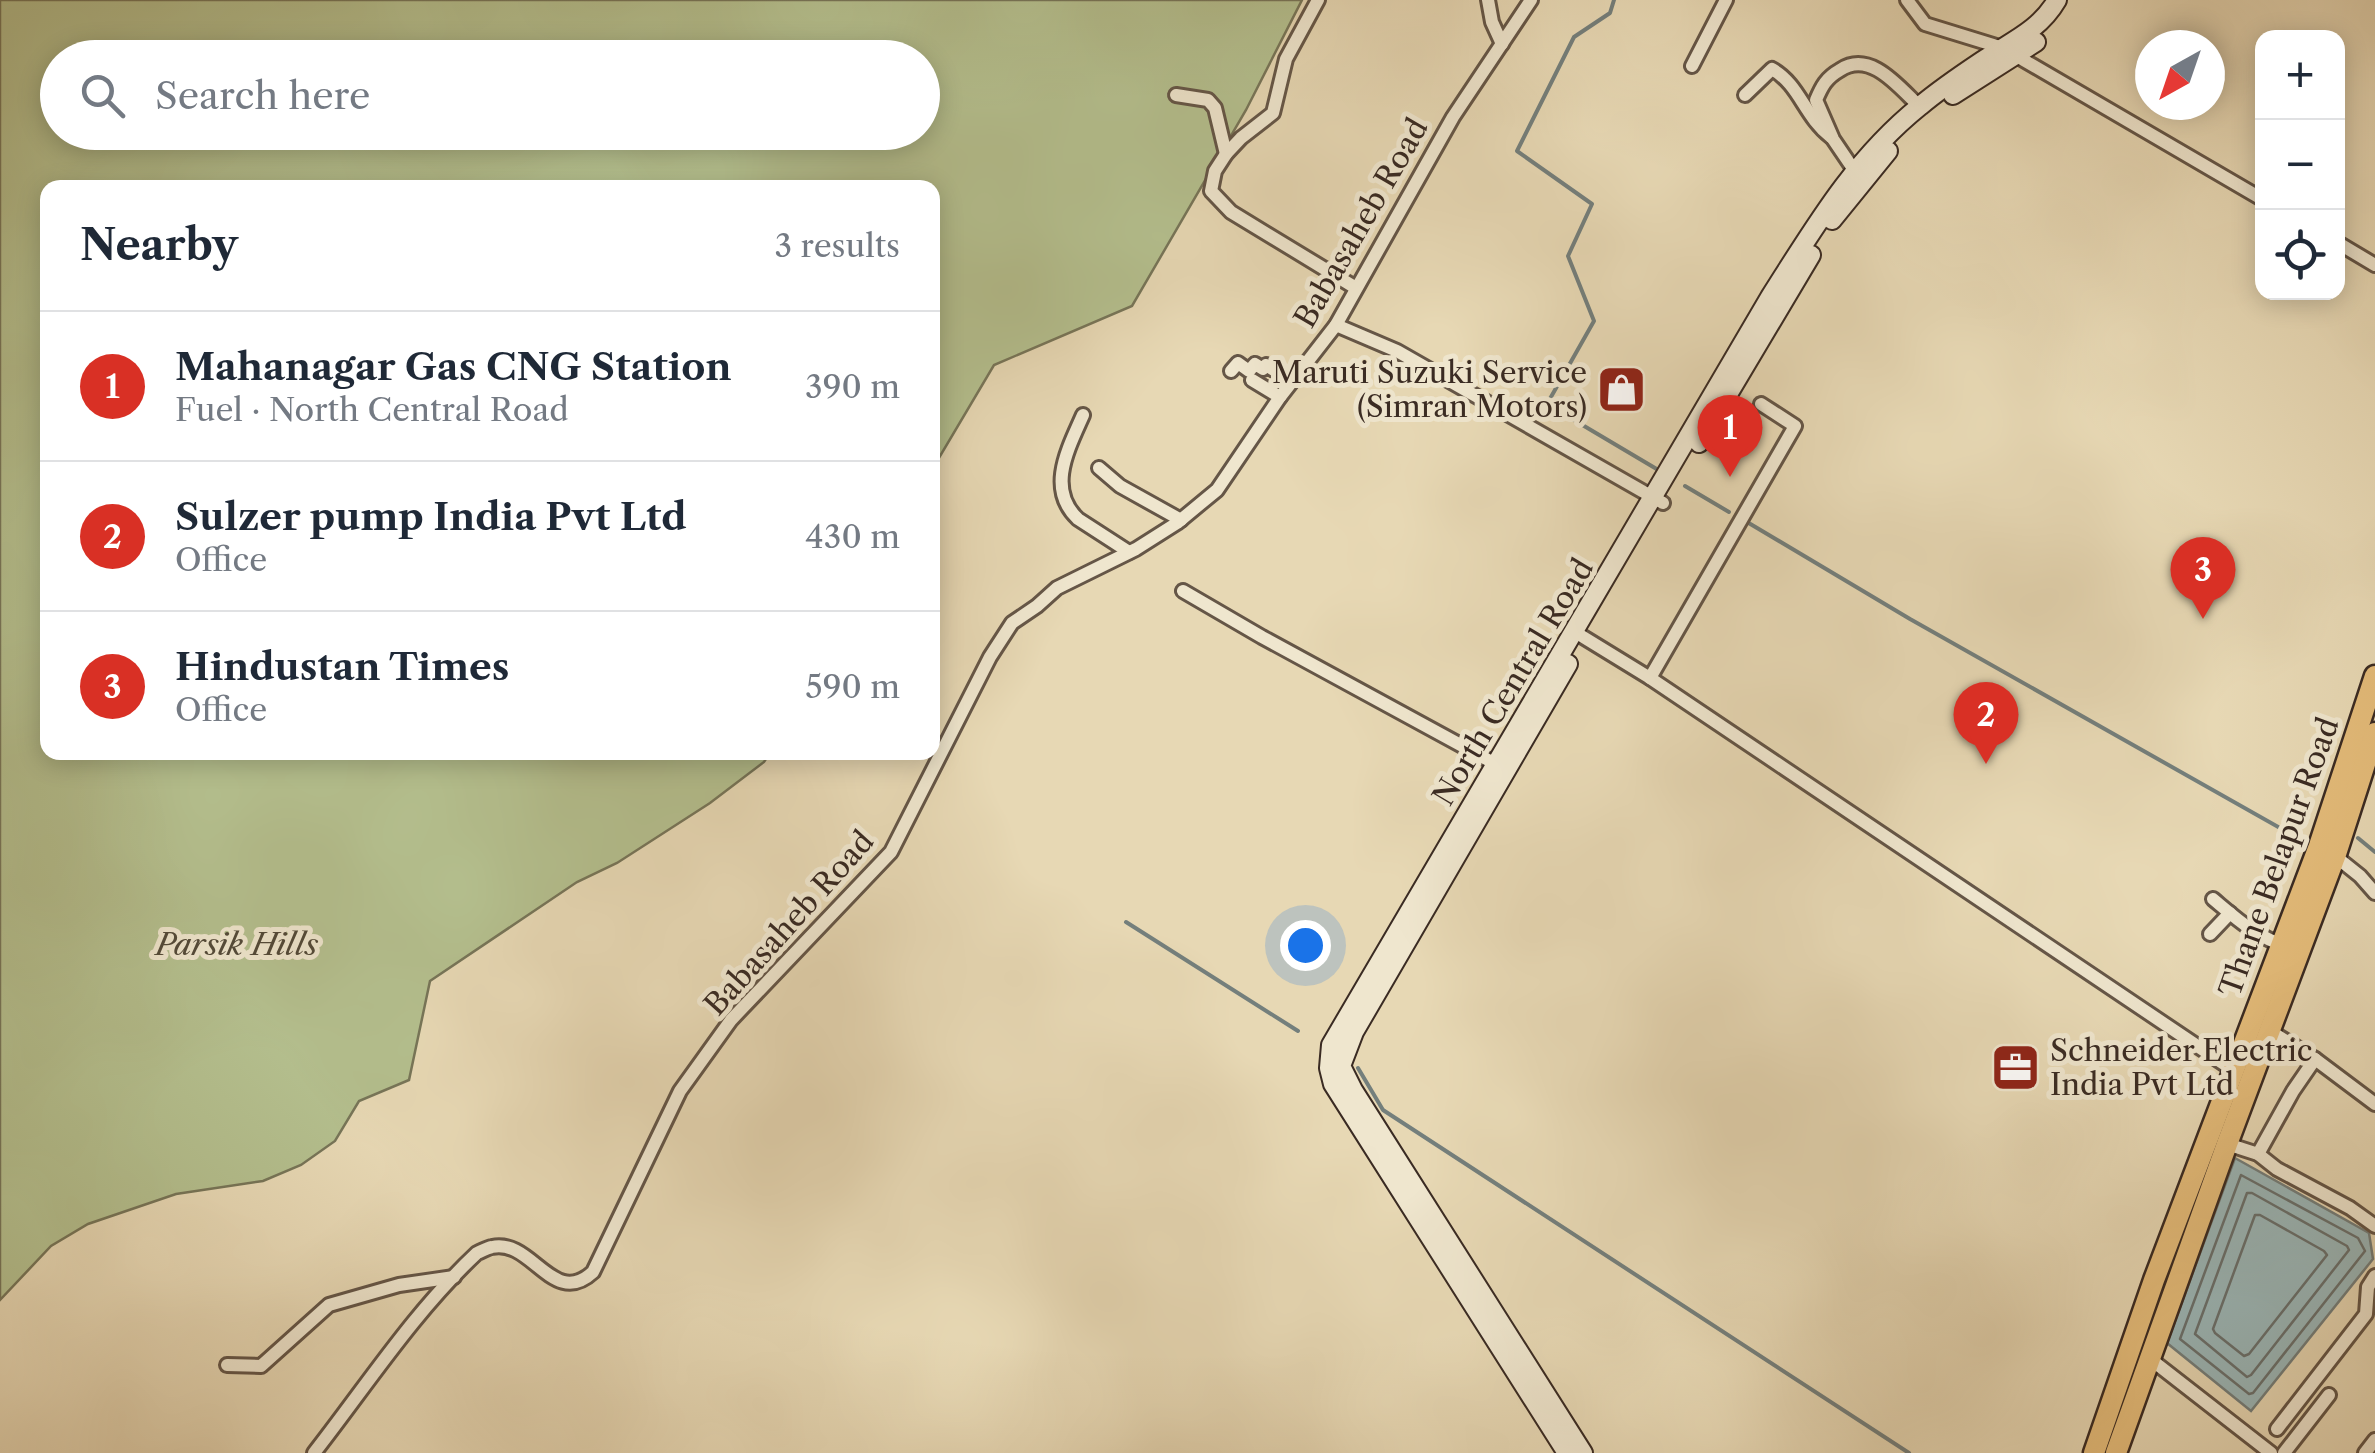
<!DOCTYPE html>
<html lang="en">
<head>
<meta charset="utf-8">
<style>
	:root { --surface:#fff; --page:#f2f2f3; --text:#1f2937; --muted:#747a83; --line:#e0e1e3; --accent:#d93025 }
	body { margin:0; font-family:"Libre Caslon Text",serif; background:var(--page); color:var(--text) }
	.controls { position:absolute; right:30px; top:30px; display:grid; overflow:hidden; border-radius:20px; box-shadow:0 5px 25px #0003 }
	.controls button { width:90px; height:90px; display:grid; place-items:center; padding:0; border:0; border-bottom:2px solid var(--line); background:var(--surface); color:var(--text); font:50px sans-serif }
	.compass { position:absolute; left:2135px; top:30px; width:90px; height:90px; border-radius:50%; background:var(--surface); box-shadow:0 5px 25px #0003; rotate:220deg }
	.you { position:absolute; left:1305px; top:945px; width:35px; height:35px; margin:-25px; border:8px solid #fff; border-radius:50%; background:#1a73e8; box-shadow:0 0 0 15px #1a73e833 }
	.badge { display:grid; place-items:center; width:65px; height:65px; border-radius:50%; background:var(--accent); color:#fff; font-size:32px; font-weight:700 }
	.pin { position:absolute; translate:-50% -82px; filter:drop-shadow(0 2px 5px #0008) }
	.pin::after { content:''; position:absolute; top:52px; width:35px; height:30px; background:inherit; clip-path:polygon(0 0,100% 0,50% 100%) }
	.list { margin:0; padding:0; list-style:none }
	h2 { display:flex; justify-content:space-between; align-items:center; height:130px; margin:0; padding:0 40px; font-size:42px }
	h2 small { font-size:32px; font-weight:400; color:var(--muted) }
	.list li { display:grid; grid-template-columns:65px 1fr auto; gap:30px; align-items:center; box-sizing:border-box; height:150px; padding:0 40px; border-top:2px solid var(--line) }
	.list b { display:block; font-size:38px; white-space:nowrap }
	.list p { margin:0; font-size:32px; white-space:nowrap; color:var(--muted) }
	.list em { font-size:32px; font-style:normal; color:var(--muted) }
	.icon { flex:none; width:55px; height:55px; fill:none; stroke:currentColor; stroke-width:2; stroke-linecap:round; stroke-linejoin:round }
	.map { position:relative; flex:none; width:2375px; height:1453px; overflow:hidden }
	.search { position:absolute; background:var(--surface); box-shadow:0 5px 25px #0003; left:40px; top:40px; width:900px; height:110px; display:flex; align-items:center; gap:25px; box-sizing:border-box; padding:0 35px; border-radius:55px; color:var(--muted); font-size:38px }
	.panel { position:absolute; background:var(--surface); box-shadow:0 5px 25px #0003; left:40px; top:180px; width:900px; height:580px; border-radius:20px }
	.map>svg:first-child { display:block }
	.green { fill:#b4bf8e; stroke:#777558; stroke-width:2.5; fill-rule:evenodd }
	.water { fill:#9bb7b8; stroke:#747f7c; stroke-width:2.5 }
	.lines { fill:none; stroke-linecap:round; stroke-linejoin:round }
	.shore { stroke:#6a716e; stroke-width:2.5 }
	.stream { stroke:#747f7c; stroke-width:4 }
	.minor-casing { stroke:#655647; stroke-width:18 }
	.secondary-casing { stroke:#3a2b23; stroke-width:22 }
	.primary-casing { stroke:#3a2b23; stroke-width:25 }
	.minor { stroke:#efe6ce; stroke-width:12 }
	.secondary { stroke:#efe6ce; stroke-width:18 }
	.primary { stroke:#e4bc7a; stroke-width:20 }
	.labels { text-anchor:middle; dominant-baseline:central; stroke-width:10; stroke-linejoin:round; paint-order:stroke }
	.street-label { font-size:30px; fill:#3a2b23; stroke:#efe6ce }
	.poi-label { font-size:30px; fill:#3a2b23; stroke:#efe6ce; text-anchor:end }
	.park-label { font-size:30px; font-style:italic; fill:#524938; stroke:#efe6ce }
</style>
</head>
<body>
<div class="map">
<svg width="2375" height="1453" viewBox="0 0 2375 1453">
	<rect width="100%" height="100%" fill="#e7d8b4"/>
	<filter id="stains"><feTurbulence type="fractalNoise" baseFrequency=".002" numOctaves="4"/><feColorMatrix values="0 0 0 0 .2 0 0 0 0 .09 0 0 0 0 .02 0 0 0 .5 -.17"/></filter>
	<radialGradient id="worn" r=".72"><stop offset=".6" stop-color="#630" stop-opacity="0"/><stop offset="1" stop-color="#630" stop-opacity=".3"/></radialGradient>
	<path class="green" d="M0,0H1302L1246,110L1132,306L994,365L933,468L932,188H48V752L770,753L764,762L710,803L617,863L577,882L430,981L409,1080L359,1101L335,1141L301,1165L263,1181L176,1194L88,1224L51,1246L0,1300ZM58,58H922V132H58Z"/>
	<path class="water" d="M2235,1158L2369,1233L2373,1259L2251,1411L2167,1343Z"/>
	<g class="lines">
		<g class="shore">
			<path d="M2241,1175L2358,1238L2365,1251L2253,1393L2249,1394L2180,1339Z"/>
			<path d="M2247,1193H2252L2347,1246L2349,1250L2251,1375L2247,1377L2195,1334Z"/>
			<path d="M2255,1215H2260L2324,1251L2327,1255L2249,1354L2244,1356L2215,1333L2213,1329Z"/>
		</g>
		<g class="stream">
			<path d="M1614,0L1610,13L1574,37L1517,151L1592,204L1568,256L1594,321L1547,404L1660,471"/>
			<path d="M1685,486L1729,512"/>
			<path d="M1747,522L1910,619L2303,841"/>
			<path d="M2358,838L2375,852"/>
			<path d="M1126,922L1298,1031"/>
			<path d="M1358,1068L1383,1110L1909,1453"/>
		</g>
		<defs>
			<g id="minor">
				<path d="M1318,0L1286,59L1273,113L1241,138L1226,154L1215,171L1211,191L1231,212L1356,288"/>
				<path d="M1488,0L1492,22L1502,44"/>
				<path d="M1907,0L1925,24L2003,48L2262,199"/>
				<path d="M1692,66L1726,0"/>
				<path d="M1176,95L1208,100L1215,108L1226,154"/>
				<path d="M1745,95L1772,69C1800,85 1804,116 1831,137"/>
				<path d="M1854,170L1833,139L1816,100C1822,86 1826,78 1840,70C1870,50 1898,86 1919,106"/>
				<path d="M2338,243L2375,265"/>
				<path d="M1336,325L1397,351L1663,503"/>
				<path d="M1231,371L1238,363L1249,371L1255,364L1263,369L1266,365L1291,381"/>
				<path d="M1252,380L1280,397"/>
				<path d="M1083,415C1068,449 1046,489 1078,519L1129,552"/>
				<path d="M1099,468L1120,486L1181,520"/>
				<path d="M1183,591L1262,637L1501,767"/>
				<path d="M1575,632L1650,678L2236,1072"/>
				<path d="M1650,678L1795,426L1761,404"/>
				<path d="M2330,852L2360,876L2375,893"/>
				<path d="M2213,899C2238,920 2256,937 2288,947"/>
				<path d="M2210,934L2230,913"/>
				<path d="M2270,1031L2315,1059L2375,1104"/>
				<path d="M2224,1143L2258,1154L2277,1169L2350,1208L2375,1226"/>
				<path d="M2258,1154L2293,1091L2315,1059"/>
				<path d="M2149,1358L2271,1453"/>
				<path d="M227,1365L261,1366L329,1305L399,1285L454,1277"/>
				<path d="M2277,1429L2366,1314L2368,1287L2375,1276"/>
				<path d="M314,1453C367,1385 414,1312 477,1253C482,1251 487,1248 492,1247C532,1238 553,1309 593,1272L680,1091L731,1020L891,852L990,657L1012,623L1037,606L1057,588L1136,549L1177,523L1217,490L1280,397L1336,325L1453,117L1531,0"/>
				<path d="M2284,1453L2329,1395"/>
				<path d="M2365,1453L2375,1440"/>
			</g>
			<g id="secondary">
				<path d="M1953,95L2036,42"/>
				<path d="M1832,220L1888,151"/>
				<path d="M1699,443L1811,255"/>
				<path d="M1568,664L1354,1032L1341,1066L1353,1090L1583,1453"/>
				<path d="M1567,1453L1333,1084L1329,1068L1331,1045L1770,297C1814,228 1854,159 1920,106C1939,90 1961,75 1982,61C2010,42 2039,31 2057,0"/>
			</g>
			<g id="primary">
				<path d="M2094,1453L2154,1280L2319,846L2375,676"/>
				<path d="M2116,1453L2227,1144L2336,854L2375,733"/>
			</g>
		</defs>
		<use href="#minor" class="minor-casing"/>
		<use href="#secondary" class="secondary-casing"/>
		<use href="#primary" class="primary-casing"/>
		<use href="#minor" class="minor"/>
		<use href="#secondary" class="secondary"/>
		<use href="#primary" class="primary"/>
	</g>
	<defs>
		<symbol id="shop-square" viewBox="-11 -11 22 22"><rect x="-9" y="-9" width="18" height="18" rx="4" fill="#8f2418" stroke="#efe6ce"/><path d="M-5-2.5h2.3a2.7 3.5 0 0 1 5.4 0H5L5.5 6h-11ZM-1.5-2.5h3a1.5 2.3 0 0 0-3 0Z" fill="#fff"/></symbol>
		<symbol id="office-square" viewBox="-11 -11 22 22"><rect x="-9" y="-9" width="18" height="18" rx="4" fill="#8f2418" stroke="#efe6ce"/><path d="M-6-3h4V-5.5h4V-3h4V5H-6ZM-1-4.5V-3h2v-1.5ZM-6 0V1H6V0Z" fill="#fff"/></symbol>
	</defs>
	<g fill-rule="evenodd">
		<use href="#shop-square" x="1594" y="362" width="55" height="55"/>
		<use href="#office-square" x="1988" y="1040" width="55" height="55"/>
	</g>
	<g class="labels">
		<g class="street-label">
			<text transform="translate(1361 223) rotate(-60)">Babasaheb Road</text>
			<text transform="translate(1513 682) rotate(-59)">North Central Road</text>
			<text transform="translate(2279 857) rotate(-70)">Thane Belapur Road</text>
			<text transform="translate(789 923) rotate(-48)">Babasaheb Road</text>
		</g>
		<g class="poi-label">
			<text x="1587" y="372">Maruti Suzuki Service<tspan x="1587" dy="34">(Simran Motors)</tspan></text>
			<text x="2050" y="1050" text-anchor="start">Schneider Electric<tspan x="2050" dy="34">India Pvt Ltd</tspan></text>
		</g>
		<g class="park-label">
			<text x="237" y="944">Parsik Hills</text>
		</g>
	</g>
	<rect width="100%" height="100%" filter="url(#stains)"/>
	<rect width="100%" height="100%" fill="url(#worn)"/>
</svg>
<div class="controls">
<button>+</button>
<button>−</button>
<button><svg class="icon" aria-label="locate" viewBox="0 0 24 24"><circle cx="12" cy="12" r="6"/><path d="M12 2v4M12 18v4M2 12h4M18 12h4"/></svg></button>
</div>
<svg class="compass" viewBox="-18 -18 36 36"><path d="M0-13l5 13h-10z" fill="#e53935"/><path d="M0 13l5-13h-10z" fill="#747a83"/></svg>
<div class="you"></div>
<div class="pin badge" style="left:1730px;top:477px">1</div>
<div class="pin badge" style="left:1986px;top:764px">2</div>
<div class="pin badge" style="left:2203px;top:619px">3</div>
<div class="search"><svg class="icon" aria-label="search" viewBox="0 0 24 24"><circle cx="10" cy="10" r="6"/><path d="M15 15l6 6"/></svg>Search here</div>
<section class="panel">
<h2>Nearby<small>3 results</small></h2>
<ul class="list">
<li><span class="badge">1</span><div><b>Mahanagar Gas CNG Station</b><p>Fuel · North Central Road</p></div><em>390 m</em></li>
<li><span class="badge">2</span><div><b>Sulzer pump India Pvt Ltd</b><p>Office</p></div><em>430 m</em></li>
<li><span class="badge">3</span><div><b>Hindustan Times</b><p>Office</p></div><em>590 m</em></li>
</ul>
</section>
</div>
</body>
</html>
